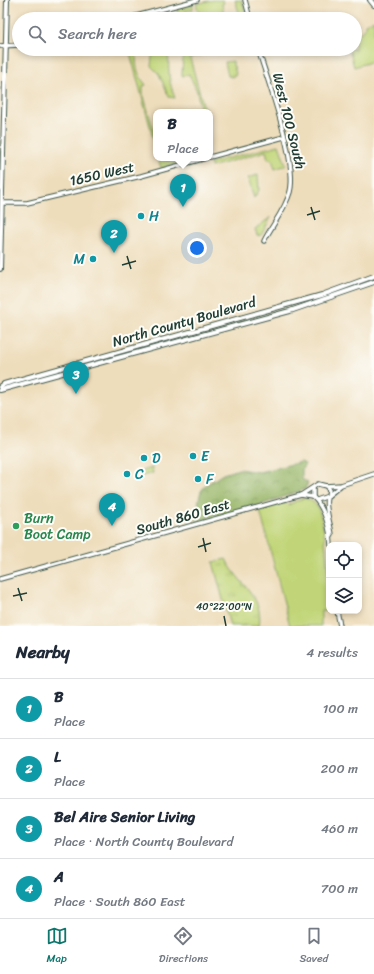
<!DOCTYPE html>
<html lang="en">
<head>
<meta charset="utf-8">
<style>
	:root { --surface:#fff; --page:#f6f6f7; --text:#1f2937; --muted:#747a83; --line:#e0e1e3; --accent:#0f766e }
	body { margin:0; font-family:Sriracha,sans-serif; background:var(--page); color:var(--text) }
	.controls { position:absolute; right:12px; bottom:12px; display:grid; overflow:hidden; border-radius:8px; box-shadow:0 2px 6px #0003 }
	.controls button { width:36px; height:36px; display:grid; place-items:center; padding:0; border:0; border-bottom:1px solid var(--line); background:var(--surface); color:var(--text); font:20px sans-serif }
	.you { position:absolute; left:197px; top:248px; width:14px; height:14px; margin:-10px; border:3px solid #fff; border-radius:50%; background:#1a73e8; box-shadow:0 0 0 6px #1a73e833 }
	.badge { display:grid; place-items:center; width:26px; height:26px; border-radius:50%; background:var(--accent); color:#fff; font-size:13px; font-weight:700 }
	.pin { position:absolute; translate:-50% -33px; filter:drop-shadow(0 1px 2px #0008) }
	.pin::after { content:''; position:absolute; top:21px; width:14px; height:12px; background:inherit; clip-path:polygon(0 0,100% 0,50% 100%) }
	.popup { position:absolute; left:153px; top:109px; width:60px; height:52px; box-sizing:border-box; display:grid; place-content:center; border-radius:8px; background:var(--surface); filter:drop-shadow(0 1px 3px #0005); font-size:13px; white-space:nowrap; color:var(--muted) }
	.popup b { font-size:15px; color:var(--text) }
	.popup::after { content:''; position:absolute; left:50%; top:100%; margin-left:-8px; border:8px solid transparent; border-top-color:var(--surface) }
	.list { margin:0; padding:0; list-style:none }
	h2 { display:flex; justify-content:space-between; align-items:center; height:52px; margin:0; padding:0 16px; font-size:17px }
	h2 small { font-size:13px; font-weight:400; color:var(--muted) }
	.list li { display:grid; grid-template-columns:26px 1fr auto; gap:12px; align-items:center; box-sizing:border-box; height:60px; padding:0 16px; border-top:1px solid var(--line) }
	.list b { display:block; font-size:15px; white-space:nowrap }
	.list p { margin:0; font-size:13px; white-space:nowrap; color:var(--muted) }
	.list em { font-size:13px; font-style:normal; color:var(--muted) }
	.icon { flex:none; width:22px; height:22px; fill:none; stroke:currentColor; stroke-width:2; stroke-linecap:round; stroke-linejoin:round }
	.map { position:relative; flex:none; width:374px; height:626px; overflow:hidden }
	.search { position:absolute; background:var(--surface); box-shadow:0 2px 6px #0003; left:12px; right:12px; top:12px; height:44px; display:flex; align-items:center; gap:10px; box-sizing:border-box; padding:0 14px; border-radius:22px; color:var(--muted); font-size:15px }
	.sheet { height:292px; background:var(--surface) }
	nav { display:flex; justify-content:space-around; align-items:center; box-sizing:border-box; height:56px; border-top:1px solid var(--line); background:var(--surface); font-size:11px; color:var(--muted) }
	nav a { display:grid; justify-items:center; gap:2px }
	nav .on { color:var(--accent) }
	.map>svg:first-child { display:block }
	.grass { fill:#c1d578; stroke:#708956 }
	.forest { fill:url(#forest-crowns); stroke:#5c7a4e }
	.park { fill:url(#park-tufts); stroke:#708956 }
	.lines { fill:none; stroke-linecap:round; stroke-linejoin:round }
	.tertiary-casing { stroke:#3e5548; stroke-width:5.5 }
	.primary-casing { stroke:#3e5548; stroke-width:6 }
	.tertiary { stroke:#fff; stroke-width:3.5 }
	.primary { stroke:#fff; stroke-width:4 }
	.ticks { fill:none; stroke:#1f3d34; stroke-width:1.5 }
	.culture-dot { fill:#0f9aa8; stroke:#fdfcf7; stroke-width:1.5 }
	.leisure-dot { fill:#2e9e5b; stroke:#fdfcf7; stroke-width:1.5 }
	.labels { text-anchor:middle; dominant-baseline:central; stroke-width:4; stroke-linejoin:round; paint-order:stroke }
	.street-label { font-size:14px; fill:#1f3d34; stroke:#fdfcf7 }
	.culture-label { font-size:14px; fill:#0d838f; stroke:#fdfcf7; text-anchor:start }
	.leisure-label { font-size:14px; fill:#27864d; stroke:#fdfcf7; text-anchor:start }
	.ticks-label { font-size:10px; text-anchor:middle; fill:#1f3d34; stroke:#fdfcf7; stroke-width:4; stroke-linejoin:round; paint-order:stroke }
</style>
</head>
<body>
<div class="map">
<svg width="374" height="626" viewBox="0 0 374 626">
	<defs>
		<pattern id="forest-crowns" width="20" height="18" patternUnits="userSpaceOnUse"><rect width="20" height="18" fill="#98b668"/><path d="M2 6a3 3 0 1 1 6 0M12 15a3 3 0 1 1 6 0" fill="none" stroke="#7b9556"/></pattern>
		<pattern id="park-tufts" width="24" height="20" patternUnits="userSpaceOnUse"><rect width="24" height="20" fill="#c1d578"/><path d="M3 7l-1-3M5 7V3M7 7l1-3M15 17l-1-3M17 17v-4M19 17l1-3" fill="none" stroke="#a5b868"/></pattern>
	</defs>
	<rect width="100%" height="100%" fill="#fdfcf7"/>
	<filter id="ink" filterUnits="userSpaceOnUse"><feTurbulence type="fractalNoise" baseFrequency=".025" numOctaves="2"/><feDisplacementMap in="SourceGraphic" scale="8" xChannelSelector="R" yChannelSelector="G"/><feConvolveMatrix kernelMatrix="1 2 1 2 8 2 1 2 1" color-interpolation-filters="sRGB"/></filter>
	<filter id="wash" filterUnits="userSpaceOnUse"><feTurbulence type="fractalNoise" baseFrequency=".012" numOctaves="4" result="noise"/><feDisplacementMap in="SourceGraphic" scale="16" xChannelSelector="R" yChannelSelector="G"/><feGaussianBlur stdDeviation="0.9" result="paint"/><feColorMatrix in="noise" values="0 0 0 0 0 0 0 0 0 0 0 0 0 0 0 0 0 1.4 0 .05"/><feComposite in="paint" operator="in"/></filter>
	<g filter="url(#wash)">
		<rect width="100%" height="100%" fill="#edb"/>
		<g class="grass">
			<path d="M212,0H223L224,3L222,4L225,19H201L196,4Z"/>
			<path d="M235,0H242L247,19H241Z"/>
			<path d="M193,5V9L186,11V19H179L177,9Z"/>
			<path d="M374,20V61L354,67L349,49H355V36L365,29V24Z"/>
			<path d="M129,49H137C135,64 136,73 146,85L143,86V93L156,139V149Z"/>
			<path d="M153,49H166C170,57 168,63 169,72C169,80 172,90 175,98L169,97L159,74L151,66Z"/>
			<path d="M180,49H196L198,54L223,49L190,58L205,112H201L197,91L189,74L182,76L183,56Z"/>
			<path d="M279,145L286,165L275,169L272,159H268L266,151L211,167L210,163Z"/>
			<path d="M158,158L166,159L167,161L179,158H196L161,168Z"/>
			<path d="M258,175L259,190L254,198L248,178Z"/>
			<path d="M271,217L261,236L257,235L255,229Z"/>
			<path d="M152,468L153,473L142,476L141,471Z"/>
			<path d="M303,498C309,499 315,502 318,508C327,527 329,588 329,611H321V626H290L260,511L284,502L288,505Z"/>
		</g>
		<path class="forest" d="M301,462L305,464L302,470V479L308,483L305,489L252,508L196,521L199,499L201,491L206,485L223,474L239,469L259,472Z"/>
		<g class="park">
			<path d="M233,61V66H234L236,74L232,77L228,76L225,62Z"/>
			<path d="M226,559C237,583 265,596 259,626H230L213,562Z"/>
		</g>
	</g>
	<g filter="url(#ink)">
		<g class="lines">
			<defs>
				<g id="tertiary">
					<path d="M245,0L250,19"/>
					<path d="M125,19L197,0"/>
					<path d="M0,46L19,45"/>
					<path d="M258,49C268,82 298,162 290,192C285,210 272,225 264,241"/>
					<path d="M210,157L284,137"/>
					<path d="M2,203H27L141,176L206,158"/>
					<path d="M326,486L341,485L374,474"/>
					<path d="M313,488V497C325,508 330,529 331,545"/>
					<path d="M301,495L313,497"/>
					<path d="M329,495L340,486"/>
					<path d="M327,498C324,506 331,525 332,535L330,538"/>
					<path d="M0,579L301,495L318,484L326,486L329,490L328,496L317,500"/>
					<path d="M337,611L340,626"/>
				</g>
				<g id="primary">
					<path d="M370,0L374,5"/>
					<path d="M0,269L7,0"/>
					<path d="M0,387L4,384L322,295L374,276"/>
					<path d="M0,390L290,311L374,282"/>
				</g>
			</defs>
			<use href="#tertiary" class="tertiary-casing"/>
			<use href="#primary" class="primary-casing"/>
			<use href="#tertiary" class="tertiary"/>
			<use href="#primary" class="primary"/>
		</g>
	</g>
	<path class="ticks" d="M311,207L315,220M307,215L320,211M127,256L131,269M122,265L136,261M203,538L206,552M198,547L211,543M18,588L22,601M13,596L27,593M224,616L226,626"/>
	<g class="culture-dot">
		<circle cx="141" cy="216" r="4"/>
		<circle cx="93" cy="259" r="4"/>
		<circle cx="193" cy="456" r="4"/>
		<circle cx="144" cy="458" r="4"/>
		<circle cx="127" cy="474" r="4"/>
		<circle cx="198" cy="479" r="4"/>
	</g>
	<circle class="leisure-dot" cx="16" cy="526" r="4"/>
	<g class="labels">
		<g class="street-label">
			<text transform="translate(289 121) rotate(76)">West 100 South</text>
			<text transform="translate(102 174) rotate(-13)">1650 West</text>
			<text transform="translate(184 322) rotate(-16)">North County Boulevard</text>
			<text transform="translate(183 517) rotate(-16)">South 860 East</text>
		</g>
		<g class="culture-label">
			<text x="149" y="216">H</text>
			<text x="85" y="259" text-anchor="end">M</text>
			<text x="201" y="456">E</text>
			<text x="152" y="458">D</text>
			<text x="135" y="474">C</text>
			<text x="206" y="479">F</text>
		</g>
		<g class="leisure-label">
			<text x="24" y="518">Burn<tspan x="24" dy="16">Boot Camp</tspan></text>
		</g>
	</g>
	<g class="ticks-label">
		<text x="224" y="610">40°22'00"N</text>
	</g>
</svg>
<div class="controls">
<button><svg class="icon" aria-label="locate" viewBox="0 0 24 24"><circle cx="12" cy="12" r="6"/><path d="M12 2v4M12 18v4M2 12h4M18 12h4"/></svg></button>
<button><svg class="icon" aria-label="layers" viewBox="0 0 24 24"><path d="M12 4l9 5-9 5-9-5zM3 14l9 5 9-5"/></svg></button>
</div>
<div class="you"></div>
<div class="pin badge" style="left:183px;top:207px;background:#0f9aa8">1</div>
<div class="popup"><b>B</b>Place</div>
<div class="pin badge" style="left:114px;top:253px;background:#0f9aa8">2</div>
<div class="pin badge" style="left:76px;top:394px;background:#0f9aa8">3</div>
<div class="pin badge" style="left:112px;top:526px;background:#0f9aa8">4</div>
<div class="search"><svg class="icon" aria-label="search" viewBox="0 0 24 24"><circle cx="10" cy="10" r="6"/><path d="M15 15l6 6"/></svg>Search here</div>
</div>
<section class="sheet">
<h2>Nearby<small>4 results</small></h2>
<ul class="list">
<li><span class="badge" style="background:#0f9aa8">1</span><div><b>B</b><p>Place</p></div><em>100 m</em></li>
<li><span class="badge" style="background:#0f9aa8">2</span><div><b>L</b><p>Place</p></div><em>200 m</em></li>
<li><span class="badge" style="background:#0f9aa8">3</span><div><b>Bel Aire Senior Living</b><p>Place · North County Boulevard</p></div><em>460 m</em></li>
<li><span class="badge" style="background:#0f9aa8">4</span><div><b>A</b><p>Place · South 860 East</p></div><em>700 m</em></li>
</ul>
</section>
<nav>
<a class="on"><svg class="icon" aria-label="map" viewBox="0 0 24 24"><path d="M3 6l6-2 6 2 6-2v14l-6 2-6-2-6 2zM9 4v14M15 6v14"/></svg>Map</a>
<a><svg class="icon" aria-label="directions" viewBox="0 0 24 24"><path d="M12 3l9 9-9 9-9-9zM9 14v-3h6M13 9l2 2-2 2"/></svg>Directions</a>
<a><svg class="icon" aria-label="saved" viewBox="0 0 24 24"><path d="M7 4h10v16l-5-4-5 4z"/></svg>Saved</a>
</nav>
</body>
</html>
